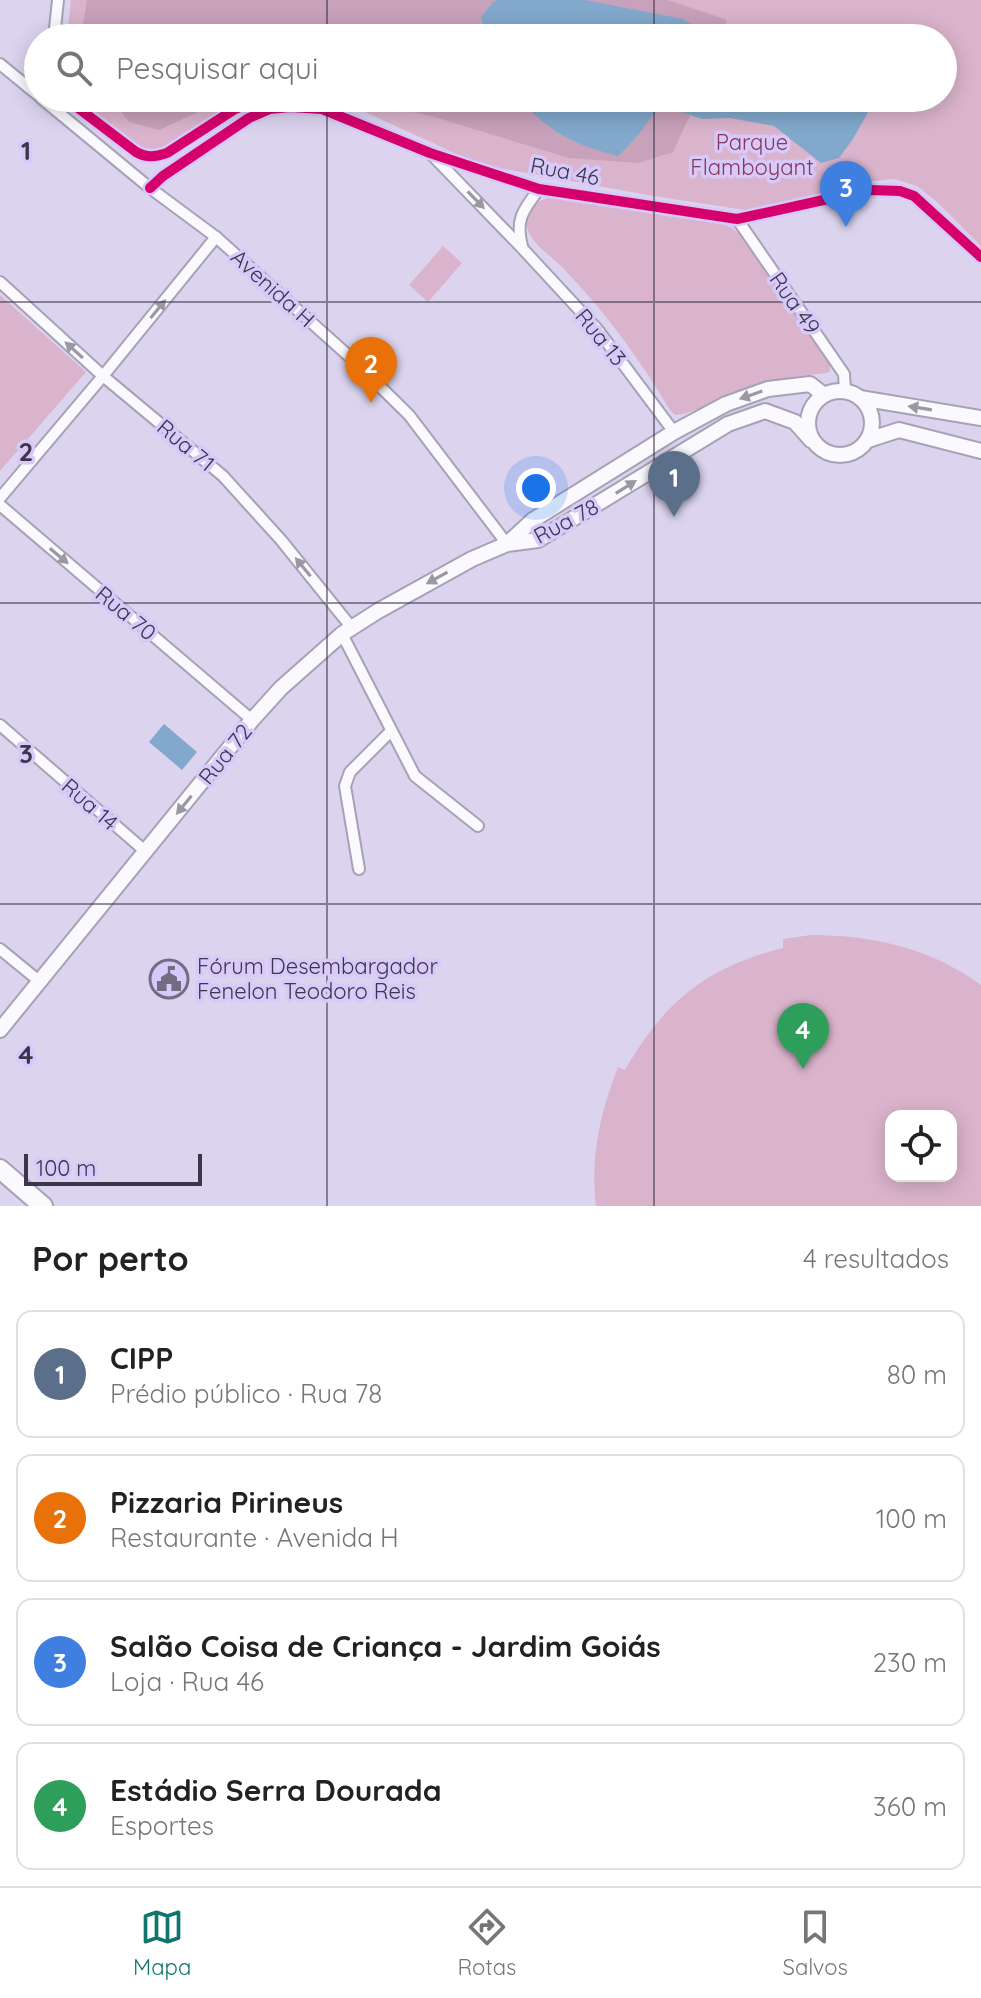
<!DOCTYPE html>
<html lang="pt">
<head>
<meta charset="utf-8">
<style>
	:root { --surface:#fff; --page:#f2f2f2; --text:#222; --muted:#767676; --line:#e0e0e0; --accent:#0f766e }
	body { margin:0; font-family:Quicksand,sans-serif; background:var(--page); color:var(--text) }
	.controls { position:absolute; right:24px; bottom:24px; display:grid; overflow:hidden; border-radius:16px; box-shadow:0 4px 20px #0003 }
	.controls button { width:72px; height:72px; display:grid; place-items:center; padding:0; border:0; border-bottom:2px solid var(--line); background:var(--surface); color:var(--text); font:40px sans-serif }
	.scale { position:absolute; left:24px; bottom:20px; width:178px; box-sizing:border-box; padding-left:8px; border:4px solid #3b3649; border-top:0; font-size:22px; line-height:28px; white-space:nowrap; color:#3b3649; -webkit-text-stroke:6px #d7c9fa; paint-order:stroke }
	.you { position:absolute; left:536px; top:488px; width:28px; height:28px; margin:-20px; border:6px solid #fff; border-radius:50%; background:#1a73e8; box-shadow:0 0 0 12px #1a73e833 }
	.badge { display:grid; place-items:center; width:52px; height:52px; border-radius:50%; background:var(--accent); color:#fff; font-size:26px; font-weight:700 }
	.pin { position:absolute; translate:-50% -66px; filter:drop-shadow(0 2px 4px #0008) }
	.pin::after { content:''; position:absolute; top:42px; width:28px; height:24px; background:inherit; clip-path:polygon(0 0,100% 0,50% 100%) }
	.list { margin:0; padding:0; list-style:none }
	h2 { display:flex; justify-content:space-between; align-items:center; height:104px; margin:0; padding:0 32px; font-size:34px }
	h2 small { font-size:26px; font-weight:400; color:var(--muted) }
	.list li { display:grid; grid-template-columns:52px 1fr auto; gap:24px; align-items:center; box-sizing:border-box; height:128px; margin:0 16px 16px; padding:0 16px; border:2px solid var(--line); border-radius:16px }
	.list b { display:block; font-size:30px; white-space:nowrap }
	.list p { margin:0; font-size:26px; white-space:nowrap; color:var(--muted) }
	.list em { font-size:26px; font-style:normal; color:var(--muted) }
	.icon { flex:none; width:44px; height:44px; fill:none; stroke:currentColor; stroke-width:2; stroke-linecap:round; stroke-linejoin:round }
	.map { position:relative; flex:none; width:981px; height:1206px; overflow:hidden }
	.search { position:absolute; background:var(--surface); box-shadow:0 4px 20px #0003; left:24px; right:24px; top:24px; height:88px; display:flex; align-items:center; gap:20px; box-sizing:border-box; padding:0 28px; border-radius:44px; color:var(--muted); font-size:30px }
	.sheet { height:680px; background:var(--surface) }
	nav { display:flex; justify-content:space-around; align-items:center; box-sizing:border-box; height:112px; border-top:2px solid var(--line); background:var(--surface); font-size:22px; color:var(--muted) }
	nav a { display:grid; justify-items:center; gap:4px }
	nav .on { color:var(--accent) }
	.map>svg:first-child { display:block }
	.green { fill:#dab4cc; fill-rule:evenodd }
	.forest { fill:#c8a1ba }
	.water { fill:#82a9cc }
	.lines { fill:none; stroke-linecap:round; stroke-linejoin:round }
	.street-casing { stroke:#a7a1b6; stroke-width:14 }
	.secondary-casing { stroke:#a7a1b6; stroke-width:18 }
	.highway-casing { stroke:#a7a1b6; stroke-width:22 }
	.street { stroke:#faf9fd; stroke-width:10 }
	.secondary { stroke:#faf9fd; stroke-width:14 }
	.highway { stroke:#faf9fd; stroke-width:18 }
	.cycleway-casing { stroke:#d7c9fa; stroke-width:15 }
	.cycleway { stroke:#d6006c; stroke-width:10 }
	.oneway { fill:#9a98a3 }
	.grid { fill:none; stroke:#3b3649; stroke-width:2; stroke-opacity:0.55 }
	.labels { text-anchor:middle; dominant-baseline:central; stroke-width:7; stroke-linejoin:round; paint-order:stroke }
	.park-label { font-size:22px; fill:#873858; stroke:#d7c9fa }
	.street-label { font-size:22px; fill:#3b3649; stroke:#d7c9fa }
	.poi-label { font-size:22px; fill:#3b3649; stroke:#d7c9fa; text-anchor:start }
	.grid-label { font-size:26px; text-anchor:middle; font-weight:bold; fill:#3b3649; stroke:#d7c9fa; stroke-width:7; stroke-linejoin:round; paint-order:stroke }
</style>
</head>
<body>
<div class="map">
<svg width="981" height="1206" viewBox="0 0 981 1206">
	<rect width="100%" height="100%" fill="#dcd4ef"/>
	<g class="green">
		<path d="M71,0H981V246L937,202L917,186L894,179L867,182L769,209L751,211L653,196L499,168L463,157L352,106L327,98H943V38H67Z"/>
		<path d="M65,98H261L238,107L167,153C155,157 147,158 136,152Z"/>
		<path d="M549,198L722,224L731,227L738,233L830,365V371L827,373C797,376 768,380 740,390C720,397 695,414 675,415L670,410C639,358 604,310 561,266C551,256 532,244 528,230C523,213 534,201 549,198Z"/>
		<path d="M443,246L462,263L428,302L409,285Z"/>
		<path d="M0,295L86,372L0,471Z"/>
		<path d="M811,935C872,935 931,948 981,985V1206H596C590,1157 600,1113 618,1067L625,1070C664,1002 706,967 783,948V939ZM951,1116V1176H891V1116Z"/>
	</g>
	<g class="forest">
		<path d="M87,0H668L727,20L721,38H85L82,31Z"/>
		<path d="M111,98H229L159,130L129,122Z"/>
		<path d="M358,98H698L673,152L639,163L569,158L431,116L379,105Z"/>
	</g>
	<g class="water">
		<path d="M498,0H585L683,19L691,24L688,38H487L481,17L493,2Z"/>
		<path d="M518,98H663C651,120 636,139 618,156C572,144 551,133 518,98Z"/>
		<path d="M686,98H876L853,139L839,158L821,163L774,126L730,118L702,119L681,112Z"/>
		<path d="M164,724L197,752L182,770L149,742Z"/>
	</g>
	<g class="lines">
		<defs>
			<g id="street">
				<path d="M54,38L58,0"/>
				<path d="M0,64L38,95"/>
				<path d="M28,87L38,71"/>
				<path d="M41,98L150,188L216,237L351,358L409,415L507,544"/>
				<path d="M431,154L522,248L597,329L674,432"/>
				<path d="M150,188L163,176L249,118L270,109L290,107L322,109L430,153L539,189L737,219L869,190L900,191L914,196L981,257"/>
				<path d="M737,219L844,374L845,391"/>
				<path d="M522,246C515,220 523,210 539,189"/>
				<path d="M0,282L103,376L223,476L281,540L352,628"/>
				<path d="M0,498L103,376L216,237"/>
				<path d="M0,505L252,720"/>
				<path d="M342,634L415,776L478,826"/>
				<path d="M0,725L145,851"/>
				<path d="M359,869L345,786L350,772L391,731"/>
				<path d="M0,949L39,981"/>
			</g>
			<g id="secondary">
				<circle cx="840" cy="423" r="32"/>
				<path d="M860,398L981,418"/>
				<path d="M868,440L899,430L981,451"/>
				<path d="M507,544L533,520L674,432L726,404L768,389L810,384L824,395"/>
				<path d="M0,1030L252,720L281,688L342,634L378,611L472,559L507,544L538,540L728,424L765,411L795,422L811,440"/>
			</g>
			<path id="highway" d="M0,1169L43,1206"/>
		</defs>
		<use href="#street" class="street-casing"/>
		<use href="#secondary" class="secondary-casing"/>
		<use href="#highway" class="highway-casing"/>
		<use href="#street" class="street"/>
		<use href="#secondary" class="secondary"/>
		<use href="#highway" class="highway"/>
		<defs>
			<g id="cycleway">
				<path d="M65,98L136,152C147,158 155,157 167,153L235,109L262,98"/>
				<path d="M150,188L163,176L249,118L270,109L290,107L322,109L430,153L539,189L737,219L869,190L900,191L914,196L981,257"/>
			</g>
		</defs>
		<use href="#cycleway" class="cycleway-casing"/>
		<use href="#cycleway" class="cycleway"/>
	</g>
	<defs><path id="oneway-solid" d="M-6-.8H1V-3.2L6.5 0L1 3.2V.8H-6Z" transform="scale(2)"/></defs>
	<g class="oneway">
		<use href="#oneway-solid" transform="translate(476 200) rotate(46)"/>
		<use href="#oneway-solid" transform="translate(158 309) rotate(-51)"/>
		<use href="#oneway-solid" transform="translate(74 350) rotate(-138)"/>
		<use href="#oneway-solid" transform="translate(751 395) rotate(161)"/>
		<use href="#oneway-solid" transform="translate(920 408) rotate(-171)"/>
		<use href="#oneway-solid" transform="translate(626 487) rotate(-32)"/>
		<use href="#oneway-solid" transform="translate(59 556) rotate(40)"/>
		<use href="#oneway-solid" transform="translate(303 567) rotate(-129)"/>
		<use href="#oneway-solid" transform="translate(437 578) rotate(151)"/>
		<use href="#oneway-solid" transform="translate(184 805) rotate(129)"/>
	</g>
	<path class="grid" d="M327,0V38M654,0V38M327,98V1206M654,98V1206M0,302H981M0,603H981M0,904H981"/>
	<defs>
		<symbol id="civic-ring" viewBox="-11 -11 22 22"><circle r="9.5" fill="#d7c9fa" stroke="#736d83" stroke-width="1.5"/><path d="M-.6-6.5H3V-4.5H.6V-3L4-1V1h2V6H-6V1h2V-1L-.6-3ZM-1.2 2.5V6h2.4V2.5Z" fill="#736d83"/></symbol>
	</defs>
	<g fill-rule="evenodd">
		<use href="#civic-ring" x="147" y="957" width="44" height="44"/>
	</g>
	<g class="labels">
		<g class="park-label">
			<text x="752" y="142">Parque<tspan x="752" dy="25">Flamboyant</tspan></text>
		</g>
		<g class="street-label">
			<text transform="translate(565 171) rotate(11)">Rua 46</text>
			<text transform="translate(273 288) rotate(42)">Avenida H</text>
			<text transform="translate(795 303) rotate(55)">Rua 49</text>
			<text transform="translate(601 337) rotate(51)">Rua 13</text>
			<text transform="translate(186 445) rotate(40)">Rua 71</text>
			<text transform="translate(566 521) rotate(-28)">Rua 78</text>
			<text transform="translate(126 613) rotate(40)">Rua 70</text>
			<text transform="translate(225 754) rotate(-51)">Rua 72</text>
			<text transform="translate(90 804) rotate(41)">Rua 14</text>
		</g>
		<g class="poi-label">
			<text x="197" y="966">Fórum Desembargador<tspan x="197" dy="25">Fenelon Teodoro Reis</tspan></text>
		</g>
	</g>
	<g class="grid-label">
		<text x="26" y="160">1</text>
		<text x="26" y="461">2</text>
		<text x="26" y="763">3</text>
		<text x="26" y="1064">4</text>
	</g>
</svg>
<div class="controls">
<button><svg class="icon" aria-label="locate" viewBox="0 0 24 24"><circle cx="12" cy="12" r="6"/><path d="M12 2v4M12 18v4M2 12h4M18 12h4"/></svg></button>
</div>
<div class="scale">100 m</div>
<div class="you"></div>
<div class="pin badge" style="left:674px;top:517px;background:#5c6f8a">1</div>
<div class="pin badge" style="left:371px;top:403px;background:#e8710a">2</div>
<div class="pin badge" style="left:846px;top:227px;background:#3f7fe0">3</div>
<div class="pin badge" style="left:803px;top:1069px;background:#2e9e5b">4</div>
<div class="search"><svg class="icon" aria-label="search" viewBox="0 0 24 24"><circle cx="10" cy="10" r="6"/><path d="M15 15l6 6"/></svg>Pesquisar aqui</div>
</div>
<section class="sheet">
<h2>Por perto<small>4 resultados</small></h2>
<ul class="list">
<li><span class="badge" style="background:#5c6f8a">1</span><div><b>CIPP</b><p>Prédio público · Rua 78</p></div><em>80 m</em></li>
<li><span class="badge" style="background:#e8710a">2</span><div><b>Pizzaria Pirineus</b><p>Restaurante · Avenida H</p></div><em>100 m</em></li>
<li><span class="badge" style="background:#3f7fe0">3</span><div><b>Salão Coisa de Criança - Jardim Goiás</b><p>Loja · Rua 46</p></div><em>230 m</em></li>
<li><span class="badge" style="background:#2e9e5b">4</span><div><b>Estádio Serra Dourada</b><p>Esportes</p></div><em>360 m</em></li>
</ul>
</section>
<nav>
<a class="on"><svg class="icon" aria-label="map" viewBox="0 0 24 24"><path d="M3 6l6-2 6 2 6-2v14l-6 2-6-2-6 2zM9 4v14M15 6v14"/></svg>Mapa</a>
<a><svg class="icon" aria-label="directions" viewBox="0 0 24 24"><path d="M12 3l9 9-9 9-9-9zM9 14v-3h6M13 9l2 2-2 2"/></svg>Rotas</a>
<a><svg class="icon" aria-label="saved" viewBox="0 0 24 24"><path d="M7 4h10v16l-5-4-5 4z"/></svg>Salvos</a>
</nav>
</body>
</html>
